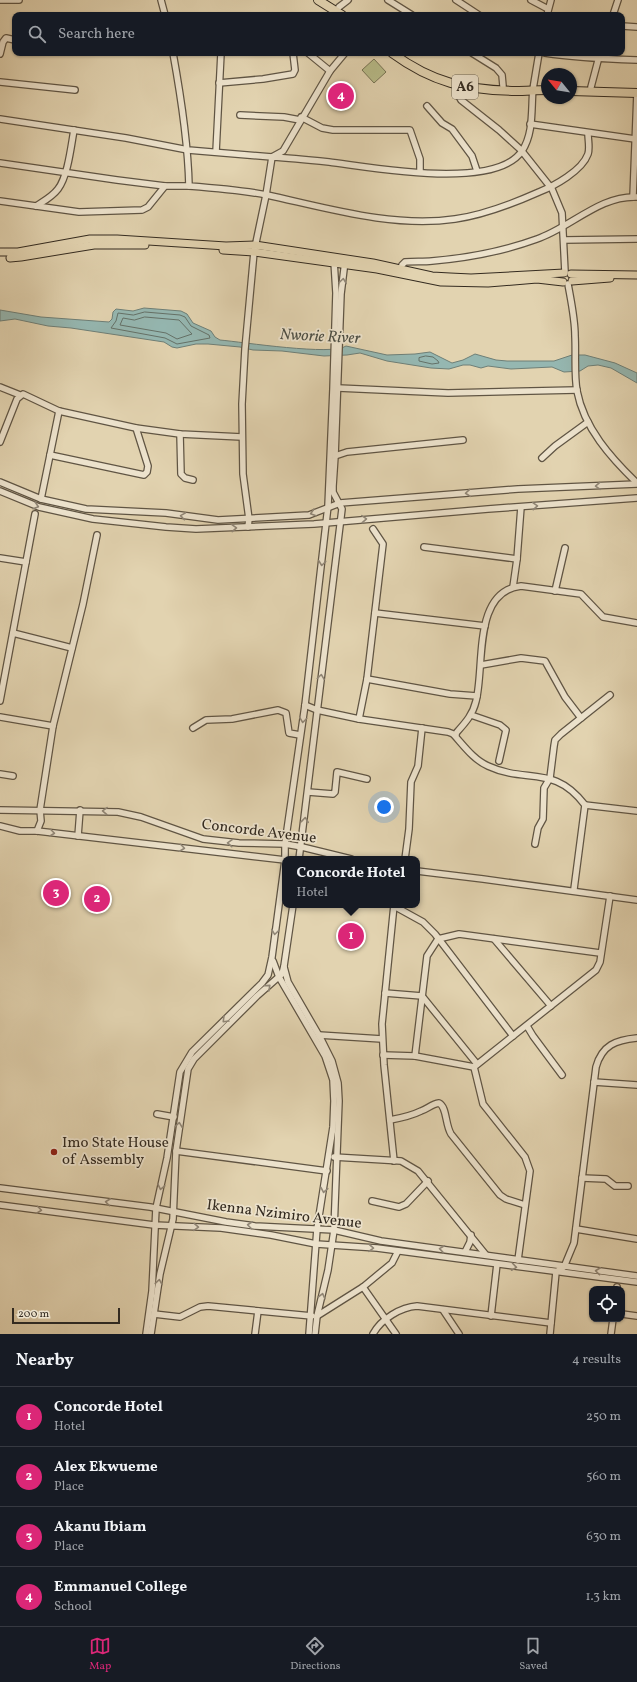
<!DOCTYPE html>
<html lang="en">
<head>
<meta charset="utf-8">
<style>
	:root { --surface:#171b24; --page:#242831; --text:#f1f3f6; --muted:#9ea1a6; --line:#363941; --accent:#db2777 }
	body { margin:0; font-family:Vollkorn,serif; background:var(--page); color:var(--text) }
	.controls { position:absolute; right:12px; bottom:12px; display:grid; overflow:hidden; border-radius:8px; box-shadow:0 1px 3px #0004 }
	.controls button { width:36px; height:36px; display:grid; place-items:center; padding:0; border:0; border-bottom:1px solid var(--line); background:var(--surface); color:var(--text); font:20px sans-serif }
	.compass { position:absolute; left:541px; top:68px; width:36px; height:36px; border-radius:50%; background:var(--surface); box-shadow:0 1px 3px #0004; rotate:300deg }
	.scale { position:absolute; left:12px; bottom:10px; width:108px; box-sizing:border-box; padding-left:4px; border:2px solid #342b20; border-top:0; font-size:11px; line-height:14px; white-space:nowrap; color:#342b20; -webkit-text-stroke:3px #ece2cc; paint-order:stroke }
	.you { position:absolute; left:384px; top:807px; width:14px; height:14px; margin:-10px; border:3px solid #fff; border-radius:50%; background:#1a73e8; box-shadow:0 0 0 6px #1a73e833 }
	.badge { display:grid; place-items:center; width:26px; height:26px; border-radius:50%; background:var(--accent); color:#fff; font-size:13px; font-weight:700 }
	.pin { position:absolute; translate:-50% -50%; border:2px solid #fff; box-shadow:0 1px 4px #0006 }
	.popup { position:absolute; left:282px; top:856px; width:138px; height:52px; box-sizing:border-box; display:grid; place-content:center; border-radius:8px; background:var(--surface); filter:drop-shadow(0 1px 3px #0005); font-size:13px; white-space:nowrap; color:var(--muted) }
	.popup b { font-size:15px; color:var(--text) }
	.popup::after { content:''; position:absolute; left:50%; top:100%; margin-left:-8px; border:8px solid transparent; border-top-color:var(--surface) }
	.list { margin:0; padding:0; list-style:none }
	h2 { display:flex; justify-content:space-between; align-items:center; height:52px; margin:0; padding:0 16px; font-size:17px }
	h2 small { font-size:13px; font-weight:400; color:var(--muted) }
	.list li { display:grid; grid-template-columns:26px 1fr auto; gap:12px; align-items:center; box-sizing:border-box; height:60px; padding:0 16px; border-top:1px solid var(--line) }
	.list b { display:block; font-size:15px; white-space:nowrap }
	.list p { margin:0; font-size:13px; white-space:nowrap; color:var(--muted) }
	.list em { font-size:13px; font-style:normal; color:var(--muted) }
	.icon { flex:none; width:22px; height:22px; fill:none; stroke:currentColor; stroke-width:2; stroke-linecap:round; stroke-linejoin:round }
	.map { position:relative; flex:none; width:637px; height:1334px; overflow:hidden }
	.search { position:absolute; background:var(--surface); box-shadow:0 1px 3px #0004; left:12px; right:12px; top:12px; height:44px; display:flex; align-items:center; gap:10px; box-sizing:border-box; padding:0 14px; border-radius:8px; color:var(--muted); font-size:15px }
	.sheet { height:292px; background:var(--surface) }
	nav { display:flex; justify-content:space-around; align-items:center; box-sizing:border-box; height:56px; border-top:1px solid var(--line); background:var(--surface); font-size:11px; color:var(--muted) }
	nav a { display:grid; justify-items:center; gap:2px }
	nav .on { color:var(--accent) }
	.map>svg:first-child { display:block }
	.green { fill:#b7bb88; stroke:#767354 }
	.water { fill:#95b7b1; stroke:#6e7f77 }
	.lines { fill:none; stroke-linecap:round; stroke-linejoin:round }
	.shore { stroke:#647168; stroke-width:1 }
	.minor-casing { stroke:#605544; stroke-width:8 }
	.major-casing { stroke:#342b20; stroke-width:9 }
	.highway-casing { stroke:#342b20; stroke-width:10 }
	.minor { stroke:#ece2cc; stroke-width:5.5 }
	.major { stroke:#e2d3b0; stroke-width:7 }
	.highway { stroke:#e2d3b0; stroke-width:8 }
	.oneway { stroke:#908676 }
	.poi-dot { fill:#8f2418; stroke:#ece2cc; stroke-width:1.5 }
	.labels { text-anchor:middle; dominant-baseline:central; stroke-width:3.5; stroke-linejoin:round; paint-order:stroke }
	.shield { fill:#ece2cc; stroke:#6b6254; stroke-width:1 }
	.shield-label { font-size:14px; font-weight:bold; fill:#342b20 }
	.street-label { font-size:15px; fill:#342b20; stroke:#ece2cc }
	.poi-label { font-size:15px; fill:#342b20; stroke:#ece2cc; text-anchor:start }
	.water-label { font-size:16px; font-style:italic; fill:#4c4e44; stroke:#ece2cc }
</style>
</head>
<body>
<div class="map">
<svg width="637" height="1334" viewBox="0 0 637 1334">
	<rect width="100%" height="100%" fill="#e2d3b0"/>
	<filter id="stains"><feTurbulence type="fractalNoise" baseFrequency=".005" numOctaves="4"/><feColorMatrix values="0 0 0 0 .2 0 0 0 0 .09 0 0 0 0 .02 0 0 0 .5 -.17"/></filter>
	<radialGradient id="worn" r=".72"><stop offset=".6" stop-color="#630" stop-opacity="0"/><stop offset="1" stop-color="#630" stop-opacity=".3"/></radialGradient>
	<path class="green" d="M374,59L386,72L374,83L362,70Z"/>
	<path class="water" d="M144,308L181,311L187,314L193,323L211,331L215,337L220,340C242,342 333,356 346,346L387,355L415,354L430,352L452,363L463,360L475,354L496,360L507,361H554L572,355H585L615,363L637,373V383L611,368L598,365L588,366L580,371L564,372L552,367L511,369L488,366L481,368L470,365H463L449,369L431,368L387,361L360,353L347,355L324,356L282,351L253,350L240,347L208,344H196L177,348L172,347L164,342L71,328L48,326L15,319L0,321V310L41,317L109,322L112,319L113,312L116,309L133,311Z"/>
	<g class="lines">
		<g class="shore">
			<path d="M145,312L180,315L185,317L191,326L209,335L210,338L177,344L165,338L111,328L116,321L118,313L133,315Z"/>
			<path d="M145,317L179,320L192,334L177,339L166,333L120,325L123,318L134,320Z"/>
			<path d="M426,356L433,357L438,361L439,363L432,364L419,361V358Z"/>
		</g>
		<defs>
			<g id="minor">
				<path d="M0,0H19"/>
				<path d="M161,0L165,15"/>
				<path d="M388,0L412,15"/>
				<path d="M456,0L479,15"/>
				<path d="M531,0L548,9"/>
				<path d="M339,7L348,0"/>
				<path d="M547,15L551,0"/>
				<path d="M613,15L618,0"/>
				<path d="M622,26L637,27"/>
				<path d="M173,53C181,97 188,141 189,186C215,188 241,190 267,195C327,208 393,228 455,219C484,215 512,204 539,192C554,186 582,171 588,154C590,148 588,140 588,133"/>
				<path d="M308,53L330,71"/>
				<path d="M472,53L496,68L502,75L503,86"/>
				<path d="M545,53C576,58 606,59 637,60"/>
				<path d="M0,54L3,42L6,38L15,40"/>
				<path d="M0,82L75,90"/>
				<path d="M458,82L456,91L461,100L499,130L521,150L552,189L562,213L565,272"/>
				<path d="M219,83L263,79L293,74L295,70L293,53"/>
				<path d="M591,87L600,53"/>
				<path d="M427,106L442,123L452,129L472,156L477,171"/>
				<path d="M240,115L284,117L300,120"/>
				<path d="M301,117L322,128L333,130H410L420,159V172"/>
				<path d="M0,119L126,138L188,150L272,157L283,151L330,71L345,53"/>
				<path d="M530,124L635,139"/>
				<path d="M216,152L221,53"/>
				<path d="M0,163L117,180L165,186"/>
				<path d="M633,197L637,93"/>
				<path d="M0,201L79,212L142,210L148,207L165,186H189"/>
				<path d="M36,206C44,201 52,197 58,189C68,176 71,146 74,130"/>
				<path d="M564,240L637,239"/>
				<path d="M400,272L402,265L405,262C414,261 423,262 432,261C467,258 504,251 537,239C570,228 600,195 637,197"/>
				<path d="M568,284C571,301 575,319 575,336C576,354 574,374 577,391C584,428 611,458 637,483"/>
				<path d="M0,387L20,395"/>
				<path d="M338,388L448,393L577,390"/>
				<path d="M180,434L181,474L185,478L193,480"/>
				<path d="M0,442L17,399L23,394L59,411L136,428L180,434L242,437"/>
				<path d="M50,455L144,475L147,472L148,466L136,428"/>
				<path d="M335,456L347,452L463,440"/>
				<path d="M542,458L555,446L588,422"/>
				<path d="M0,482L41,499L86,509L166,513L218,520L309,515L340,503L518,489L637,484"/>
				<path d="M0,491L39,507L93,519L166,527L196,529L314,524L488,509L637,498"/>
				<path d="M41,499L59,411"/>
				<path d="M248,527L249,519L243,474L242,404L245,349L254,252L266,195L272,157C291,158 310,160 329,162C371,167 495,191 522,151C534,133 531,109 533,89C535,77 537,65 539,53"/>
				<path d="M424,547L517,559"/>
				<path d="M0,558L26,562"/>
				<path d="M513,587L517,559L521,507"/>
				<path d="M555,591L565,548"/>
				<path d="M375,613L485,626"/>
				<path d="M13,633L72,648"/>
				<path d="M481,665L521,658L545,661L565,697L581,718"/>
				<path d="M367,679L450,694L477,696"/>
				<path d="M0,701L35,514"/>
				<path d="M305,705L317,710L359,719L448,732L456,735"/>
				<path d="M471,715L500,725L506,730L499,761"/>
				<path d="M0,717L53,726"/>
				<path d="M359,719L367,679L383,544L373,529"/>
				<path d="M193,728L206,720L232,719L278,710L286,713L289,733L300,735"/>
				<path d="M457,732C466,722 473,714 476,701C485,667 472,591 521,586L581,594L603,617L637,623"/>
				<path d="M454,735C464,746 474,760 488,766C527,784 554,764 585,805L574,889"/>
				<path d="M0,774L13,776"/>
				<path d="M308,792L333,794L335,792L337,772L367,779"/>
				<path d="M585,805L637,811"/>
				<path d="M0,810L118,812L141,817L203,839L239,843L285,844L302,847L351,859"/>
				<path d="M0,826L20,831H37L285,860"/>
				<path d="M37,831L41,821L40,810L53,726L83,604L97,535"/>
				<path d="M78,836L80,810"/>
				<path d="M535,844L538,828L543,819L544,788L550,778L554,746L555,740L561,734L610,695"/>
				<path d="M299,859L342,509L333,492V486L335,456L341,294L345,261"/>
				<path d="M405,859L409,829L411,782L418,766L422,728"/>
				<path d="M417,871L483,879L637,900"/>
				<path d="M394,905L382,1024L384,1065L394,1161"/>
				<path d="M394,906L423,922L435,934L513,1036"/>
				<path d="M494,939L551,1006"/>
				<path d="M273,961L279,977L325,1056L333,1080L334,1101L333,1127L317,1229L309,1334"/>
				<path d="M284,967L288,982L321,1039L332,1061L338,1083L339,1101L334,1230L328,1270L317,1316L315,1334"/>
				<path d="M385,993L422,996L477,1064"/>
				<path d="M527,1026L533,1036L562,1075"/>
				<path d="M319,1035L382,1039"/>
				<path d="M383,1055L415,1056L474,1067"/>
				<path d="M415,1056L427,956L438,939L459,934L600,953"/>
				<path d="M594,1082L637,1085"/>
				<path d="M157,1114L174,1117"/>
				<path d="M390,1120C401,1118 411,1116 421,1111C427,1109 432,1104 439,1103C447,1107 445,1124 451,1134L500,1195L506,1199L525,1205"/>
				<path d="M176,1151L327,1171"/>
				<path d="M334,1157L401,1161L418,1171L486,1255"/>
				<path d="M582,1178L606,1179L615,1186H628"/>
				<path d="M0,1188L150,1207L226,1222L255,1226L334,1230L381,1241L637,1276"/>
				<path d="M372,1201L399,1207L406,1204L428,1181"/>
				<path d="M0,1205L154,1225L221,1228L271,1235L316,1244L377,1248L637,1282"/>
				<path d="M576,1229L637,1239"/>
				<path d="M465,1252L470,1242L471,1235"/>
				<path d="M518,1260L530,1171L525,1157L483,1104L474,1067L596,970L600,962L610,896"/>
				<path d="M363,1287L396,1334"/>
				<path d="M617,1289V1287"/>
				<path d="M443,1310L459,1334"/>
				<path d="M154,1314L180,1317L200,1307L208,1306L312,1316"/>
				<path d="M622,1314L637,1316"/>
				<path d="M317,1316L363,1287L392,1263L398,1251"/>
				<path d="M491,1316L497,1264"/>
				<path d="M146,1334L152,1291L156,1208L167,1158L180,1072L192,1052L262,983L268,975L272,957L285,860V844L305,705L328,506L333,389L336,293L334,261"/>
				<path d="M151,1334L160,1274L173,1219L176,1151L188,1069L194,1059L257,996L282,974L284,966L293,905"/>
				<path d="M255,1334L258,1311"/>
				<path d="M373,1334C381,1319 401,1307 417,1306L551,1323"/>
				<path d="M550,1334L556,1272L564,1267L574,1243L596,1067C602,1045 616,1040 637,1038"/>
				<path d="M611,1334L613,1319"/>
			</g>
			<g id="major">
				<path d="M223,250L254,252L377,269L441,282L488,283L537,279L563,282"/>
				<path d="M0,252H18L90,239H117L226,246L255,245L373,263L432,276L450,277L471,278L564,273"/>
				<path d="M10,258L21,257L94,245H145"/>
				<path d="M571,274L637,275"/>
				<path d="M572,281L610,278"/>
			</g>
			<g id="highway">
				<path d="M318,0L342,15"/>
				<path d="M392,53C433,83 466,90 516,91C526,91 537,90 547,90"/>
				<path d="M571,91L637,93"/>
			</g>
		</defs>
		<use href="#minor" class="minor-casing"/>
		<use href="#major" class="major-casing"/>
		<use href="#highway" class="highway-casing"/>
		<use href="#minor" class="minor"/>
		<use href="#major" class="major"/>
		<use href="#highway" class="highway"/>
	</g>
	<defs><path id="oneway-chevron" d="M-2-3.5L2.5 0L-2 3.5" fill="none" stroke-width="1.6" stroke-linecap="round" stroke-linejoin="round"/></defs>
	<g class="oneway">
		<use href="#oneway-chevron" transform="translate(343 281) rotate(-82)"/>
		<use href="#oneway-chevron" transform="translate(598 486) rotate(177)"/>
		<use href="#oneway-chevron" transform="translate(468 493) rotate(175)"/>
		<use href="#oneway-chevron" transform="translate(36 506) rotate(17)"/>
		<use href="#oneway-chevron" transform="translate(535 506) rotate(-4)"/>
		<use href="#oneway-chevron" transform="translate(313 513) rotate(163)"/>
		<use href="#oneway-chevron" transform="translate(183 516) rotate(-171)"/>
		<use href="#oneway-chevron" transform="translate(364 519) rotate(-4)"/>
		<use href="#oneway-chevron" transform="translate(234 528) rotate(-2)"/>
		<use href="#oneway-chevron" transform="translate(322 563) rotate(97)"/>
		<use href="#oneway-chevron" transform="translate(321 677) rotate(-82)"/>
		<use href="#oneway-chevron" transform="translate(303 720) rotate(98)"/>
		<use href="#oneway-chevron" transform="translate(105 811) rotate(-178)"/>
		<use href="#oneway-chevron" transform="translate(305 820) rotate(-84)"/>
		<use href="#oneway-chevron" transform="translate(52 833) rotate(7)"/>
		<use href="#oneway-chevron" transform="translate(230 843) rotate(-176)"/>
		<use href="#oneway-chevron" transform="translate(182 848) rotate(7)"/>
		<use href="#oneway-chevron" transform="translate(275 932) rotate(98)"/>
		<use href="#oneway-chevron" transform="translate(268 987) rotate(-42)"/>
		<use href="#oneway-chevron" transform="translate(225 1020) rotate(135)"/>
		<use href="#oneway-chevron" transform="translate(179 1125) rotate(-82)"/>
		<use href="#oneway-chevron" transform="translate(161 1187) rotate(102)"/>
		<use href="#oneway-chevron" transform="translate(324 1190) rotate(100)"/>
		<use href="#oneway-chevron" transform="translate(108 1202) rotate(-173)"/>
		<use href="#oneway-chevron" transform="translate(39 1210) rotate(7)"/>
		<use href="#oneway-chevron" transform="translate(250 1225) rotate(-173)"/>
		<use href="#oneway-chevron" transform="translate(196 1227) rotate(2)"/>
		<use href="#oneway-chevron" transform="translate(371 1248) rotate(3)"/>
		<use href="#oneway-chevron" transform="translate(442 1249) rotate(-172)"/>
		<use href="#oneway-chevron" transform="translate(514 1267) rotate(8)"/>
		<use href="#oneway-chevron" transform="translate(598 1271) rotate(-173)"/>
		<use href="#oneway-chevron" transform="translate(159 1282) rotate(-81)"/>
		<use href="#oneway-chevron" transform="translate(322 1296) rotate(-76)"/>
	</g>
	<circle class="poi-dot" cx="54" cy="1152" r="4"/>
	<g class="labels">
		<rect class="shield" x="452" y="75" width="26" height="24" rx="3"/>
		<g class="shield-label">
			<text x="465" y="87">A6</text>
		</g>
		<g class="street-label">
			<text transform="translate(259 832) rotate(7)">Concorde Avenue</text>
			<text transform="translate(284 1215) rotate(7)">Ikenna Nzimiro Avenue</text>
		</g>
		<g class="poi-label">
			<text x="62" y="1143">Imo State House<tspan x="62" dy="17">of Assembly</tspan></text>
		</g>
		<g class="water-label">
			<text transform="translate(320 337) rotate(3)">Nworie River</text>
		</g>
	</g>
	<rect width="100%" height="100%" filter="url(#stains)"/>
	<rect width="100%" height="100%" fill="url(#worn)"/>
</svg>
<div class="controls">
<button><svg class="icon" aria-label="locate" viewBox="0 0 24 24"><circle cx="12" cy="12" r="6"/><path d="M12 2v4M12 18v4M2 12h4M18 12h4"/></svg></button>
</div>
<svg class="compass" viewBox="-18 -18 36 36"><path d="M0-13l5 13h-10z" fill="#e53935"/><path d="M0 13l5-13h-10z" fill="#9ea1a6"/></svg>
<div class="scale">200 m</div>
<div class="you"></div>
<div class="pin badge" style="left:351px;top:936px">1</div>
<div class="popup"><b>Concorde Hotel</b>Hotel</div>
<div class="pin badge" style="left:97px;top:899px">2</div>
<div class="pin badge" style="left:56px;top:893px">3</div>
<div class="pin badge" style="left:341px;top:96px">4</div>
<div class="search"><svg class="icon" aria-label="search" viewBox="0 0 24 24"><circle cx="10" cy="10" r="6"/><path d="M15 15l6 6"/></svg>Search here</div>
</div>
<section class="sheet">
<h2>Nearby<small>4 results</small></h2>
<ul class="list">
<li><span class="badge">1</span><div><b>Concorde Hotel</b><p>Hotel</p></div><em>250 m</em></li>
<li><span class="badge">2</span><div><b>Alex Ekwueme</b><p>Place</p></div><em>560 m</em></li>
<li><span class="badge">3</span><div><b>Akanu Ibiam</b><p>Place</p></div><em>630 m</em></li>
<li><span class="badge">4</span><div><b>Emmanuel College</b><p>School</p></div><em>1.3 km</em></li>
</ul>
</section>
<nav>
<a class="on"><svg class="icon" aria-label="map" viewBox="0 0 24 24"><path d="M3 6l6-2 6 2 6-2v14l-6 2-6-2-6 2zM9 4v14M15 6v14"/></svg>Map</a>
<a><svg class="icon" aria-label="directions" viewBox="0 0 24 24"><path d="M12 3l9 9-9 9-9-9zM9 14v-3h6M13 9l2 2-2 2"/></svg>Directions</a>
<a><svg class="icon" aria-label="saved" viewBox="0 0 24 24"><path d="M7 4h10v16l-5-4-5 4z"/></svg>Saved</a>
</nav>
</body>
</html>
